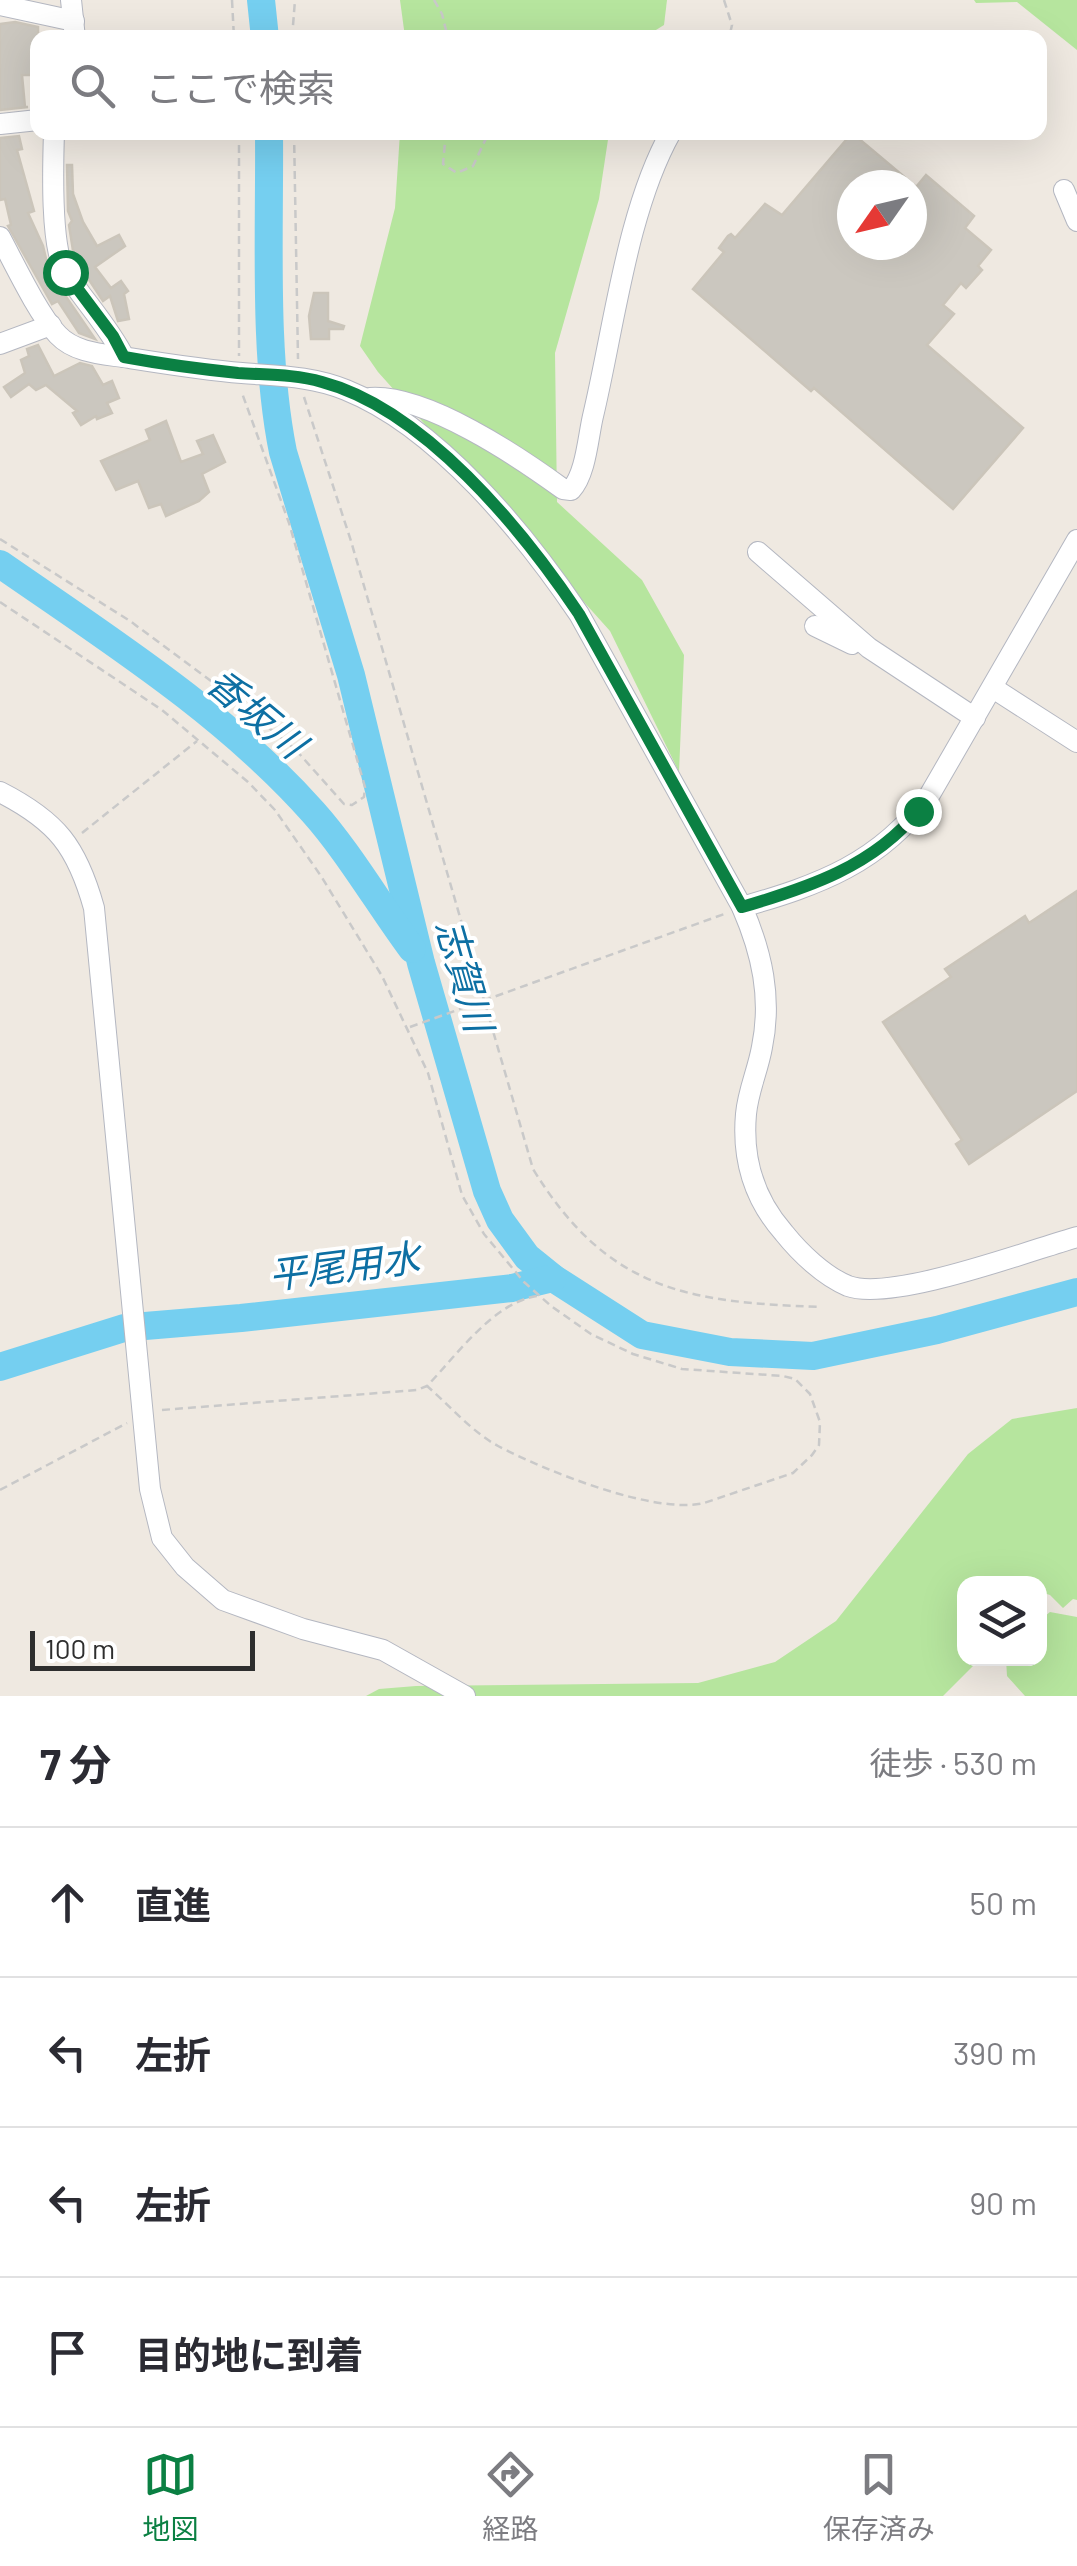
<!DOCTYPE html>
<html lang="ja">
<head>
<meta charset="utf-8">
<style>
	:root { --surface:#fff; --page:#f2f2f3; --text:#2b2b33; --muted:#7c7c81; --line:#e1e1e2; --accent:#0b8043 }
	body { margin:0; font-family:Barlow,"Noto Sans JP",sans-serif; background:var(--page); color:var(--text) }
	.controls { position:absolute; right:30px; bottom:30px; display:grid; overflow:hidden; border-radius:20px; box-shadow:0 10px 40px #0002 }
	.controls button { width:90px; height:90px; display:grid; place-items:center; padding:0; border:0; border-bottom:2px solid var(--line); background:var(--surface); color:var(--text); font:50px sans-serif }
	.compass { position:absolute; left:837px; top:170px; width:90px; height:90px; border-radius:50%; background:var(--surface); box-shadow:0 10px 40px #0002; rotate:236deg }
	.scale { position:absolute; left:30px; bottom:25px; width:225px; box-sizing:border-box; padding-left:10px; border:5px solid #2e2e2e; border-top:0; font-size:28px; line-height:35px; white-space:nowrap; color:#2e2e2e; -webkit-text-stroke:8px #fff; paint-order:stroke }
	.stop { position:absolute; width:30px; height:30px; margin:-22px; border:8px solid #0b8043; border-radius:50%; background:#fff }
	.stop.end { background:#0b8043; border-color:#fff; box-shadow:0 2px 10px #0008 }
	.list { margin:0; padding:0; list-style:none }
	h2 { display:flex; justify-content:space-between; align-items:center; height:130px; margin:0; padding:0 40px; font-size:42px }
	h2 small { font-size:32px; font-weight:400; color:var(--muted) }
	.list li { display:grid; grid-template-columns:65px 1fr auto; gap:30px; align-items:center; box-sizing:border-box; height:150px; padding:0 40px; border-top:2px solid var(--line) }
	.list b { display:block; font-size:38px; white-space:nowrap }
	.list em { font-size:32px; font-style:normal; color:var(--muted) }
	.icon { flex:none; width:55px; height:55px; fill:none; stroke:currentColor; stroke-width:2; stroke-linecap:round; stroke-linejoin:round }
	.map { position:relative; flex:none; width:1077px; height:1696px; overflow:hidden }
	.search { position:absolute; background:var(--surface); box-shadow:0 10px 40px #0002; left:30px; right:30px; top:30px; height:110px; display:flex; align-items:center; gap:25px; box-sizing:border-box; padding:0 35px; border-radius:20px; color:var(--muted); font-size:38px }
	.sheet { height:730px; background:var(--surface) }
	nav { display:flex; justify-content:space-around; align-items:center; box-sizing:border-box; height:140px; border-top:2px solid var(--line); background:var(--surface); font-size:28px; color:var(--muted) }
	nav a { display:grid; justify-items:center; gap:5px }
	nav .on { color:var(--accent) }
	.map>svg:first-child { display:block }
	.green { fill:#b6e59e }
	.lines { fill:none; stroke-linecap:round; stroke-linejoin:round }
	.river { stroke:#75cff0; stroke-width:28 }
	.building { fill:#cbc7bf; stroke:#cbc5ba; stroke-width:2.5 }
	.minor-casing { stroke:#b4b7c1; stroke-width:22 }
	.path { stroke:#c9c9c9; stroke-width:2.5; stroke-dasharray:8 5; stroke-linecap:butt }
	.minor { stroke:#fff; stroke-width:20 }
	.route { stroke:#0b8043; stroke-width:12 }
	.labels { text-anchor:middle; dominant-baseline:central; stroke-width:8; stroke-linejoin:round; paint-order:stroke }
	.water-label { font-size:38px; font-style:italic; fill:#0d6fa3; stroke:#fff }
</style>
</head>
<body>
<div class="map">
<svg width="1077" height="1696" viewBox="0 0 1077 1696">
	<rect width="100%" height="100%" fill="#efe9e1"/>
	<g class="green">
		<path d="M400,0H667L664,25L643,38L405,37Z"/>
		<path d="M974,0H1077V50L1017,2L976,3Z"/>
		<path d="M400,133H609L599,199L555,353L557,502L642,580L684,655L679,772L610,631L378,372L360,346L395,208Z"/>
		<path d="M1077,1408V1600L1073,1599L1063,1608L1050,1595L1040,1592V1584H964V1659H980L943,1696H366L379,1689L416,1686L698,1683L775,1662L836,1621L968,1454L1012,1419Z"/>
		<path d="M1050,1612L1077,1617V1696H1025L1007,1676L1006,1659H1040V1620Z"/>
	</g>
	<g class="lines">
		<g class="river">
			<path d="M261,0L265,38"/>
			<path d="M269,132C270,234 263,353 283,452L351,675L421,963L487,1191L500,1220L527,1257L553,1278L642,1335L730,1352L813,1356L937,1330L1077,1292"/>
			<path d="M0,564C108,639 225,713 313,812C348,851 380,906 412,949"/>
			<path d="M145,1326L241,1318L512,1288L553,1278"/>
			<path d="M0,1367L124,1328"/>
		</g>
	</g>
	<g class="building">
		<path d="M15,22L38,27V75H22L25,107H28L0,110V24Z"/>
		<path d="M852,133L914,185H852V245H912V192L926,175L974,216L965,228L991,250L978,266L982,270L966,288L961,283L943,305L954,314L927,345L1023,428L953,509L814,388L811,391L693,289L724,252L719,248L728,236L731,234L735,238L765,204L782,215Z"/>
		<path d="M19,136L22,149L17,150L34,211L28,213L43,246L48,267L43,270L55,291L60,288L95,339L79,333L58,301L52,304L8,226L11,225L5,199L0,200V138Z"/>
		<path d="M67,165H72L73,194L83,222L97,246L119,235L125,246L95,267L111,288L121,281L128,291L124,294L129,319L118,321L110,296L103,301L74,257L69,225L72,221L68,211Z"/>
		<path d="M314,293H328V321L344,326L343,329H329V339H311L309,316Z"/>
		<path d="M38,345L54,376L80,363L92,366L103,385L112,381L119,398L107,403L112,413L97,419L96,416L81,425L73,413L77,411L46,385L36,390L29,384L11,397L4,387L25,373L21,360L29,356L27,349Z"/>
		<path d="M166,421L181,462L203,454L197,441L213,435L225,462L202,474L209,492L199,501L166,516L161,504L149,508L138,481L116,490L101,461L150,440L146,430Z"/>
		<path d="M1077,891V1091L969,1164L956,1144L962,1140L883,1022L951,977L945,969L1025,916L1029,923Z"/>
	</g>
	<g class="lines">
		<defs>
			<g id="minor">
				<path d="M71,0L75,38"/>
				<path d="M0,5L74,21"/>
				<path d="M0,124L38,120"/>
				<path d="M54,132C53,164 50,249 66,273C85,302 108,326 124,357"/>
				<path d="M1064,190L1077,221"/>
				<path d="M0,237C15,265 38,314 58,335C76,354 106,354 129,358C167,364 204,370 242,373C278,376 312,376 346,390C438,427 525,534 579,614L742,907C762,953 772,998 762,1047C758,1070 748,1091 746,1114C742,1159 754,1199 784,1233C800,1253 824,1276 848,1286C892,1302 1028,1251 1077,1237"/>
				<path d="M0,344L51,325"/>
				<path d="M370,398C426,394 519,457 563,489L571,490C586,474 588,437 593,416C614,328 627,210 671,132"/>
				<path d="M758,552L869,648L975,718"/>
				<path d="M815,626L852,644"/>
				<path d="M993,688L1077,742"/>
				<path d="M0,792C57,821 77,847 94,908L150,1489L162,1538L185,1567L223,1600L303,1629L383,1650L465,1696"/>
				<path d="M742,907C819,885 880,863 929,796L1077,540"/>
			</g>
		</defs>
		<use href="#minor" class="minor-casing"/>
		<g class="path">
			<path d="M232,0L234,38"/>
			<path d="M434,0L442,14L448,38"/>
			<path d="M724,0L732,25L729,38"/>
			<path d="M292,38L295,0"/>
			<path d="M239,132V356"/>
			<path d="M294,132L298,359"/>
			<path d="M446,132L443,164L457,173L473,166L489,132"/>
			<path d="M304,397L351,541L533,1169C608,1291 687,1302 820,1307"/>
			<path d="M0,539L130,621L211,681L295,749L344,804L352,805L364,797L365,787L289,523L242,393"/>
			<path d="M0,602L162,710L248,782L275,810L321,876L382,976L428,1073L462,1195L484,1234L524,1282L551,1306L591,1334L633,1354L682,1369L783,1376L795,1379L810,1394L820,1422L819,1445L812,1455L793,1473L704,1503C654,1515 544,1470 498,1446C472,1432 449,1405 427,1386"/>
			<path d="M82,833L197,741"/>
			<path d="M410,1027L727,913"/>
			<path d="M162,1410L417,1390L427,1386C456,1356 494,1302 537,1296"/>
			<path d="M0,1490L127,1423"/>
		</g>
		<use href="#minor" class="minor"/>
	</g>
	<g class="lines">
		<path class="route" d="M65,272L113,336L124,357C162,364 200,369 238,373C267,375 294,374 322,382C424,409 522,529 579,614L742,907C807,888 874,866 918,811"/>
	</g>
	<g class="labels">
		<g class="water-label">
			<text transform="translate(257 712) rotate(40)">香坂川</text>
			<text transform="translate(466 975) rotate(74)">志賀川</text>
			<text transform="translate(344 1265) rotate(-7)">平尾用水</text>
		</g>
	</g>
</svg>
<div class="controls">
<button><svg class="icon" aria-label="layers" viewBox="0 0 24 24"><path d="M12 4l9 5-9 5-9-5zM3 14l9 5 9-5"/></svg></button>
</div>
<svg class="compass" viewBox="-18 -18 36 36"><path d="M0-13l5 13h-10z" fill="#e53935"/><path d="M0 13l5-13h-10z" fill="#7c7c81"/></svg>
<div class="scale">100 m</div>
<div class="stop" style="left:65px;top:272px"></div>
<div class="stop end" style="left:918px;top:811px"></div>
<div class="search"><svg class="icon" aria-label="search" viewBox="0 0 24 24"><circle cx="10" cy="10" r="6"/><path d="M15 15l6 6"/></svg>ここで検索</div>
</div>
<section class="sheet">
<h2>7 分<small>徒歩 · 530 m</small></h2>
<ul class="list">
<li><svg class="icon" aria-label="ahead" viewBox="0 0 24 24"><path d="M12 20V5M6 11l6-6 6 6"/></svg><div><b>直進</b></div><em>50 m</em></li>
<li><svg class="icon" aria-label="left" viewBox="0 0 24 24"><path d="M17 20v-9H6M10 6l-5 5 5 5"/></svg><div><b>左折</b></div><em>390 m</em></li>
<li><svg class="icon" aria-label="left" viewBox="0 0 24 24"><path d="M17 20v-9H6M10 6l-5 5 5 5"/></svg><div><b>左折</b></div><em>90 m</em></li>
<li><svg class="icon" aria-label="arrive" viewBox="0 0 24 24"><path d="M6 21V4h12l-3 4 3 4H6"/></svg><div><b>目的地に到着</b></div></li>
</ul>
</section>
<nav>
<a class="on"><svg class="icon" aria-label="map" viewBox="0 0 24 24"><path d="M3 6l6-2 6 2 6-2v14l-6 2-6-2-6 2zM9 4v14M15 6v14"/></svg>地図</a>
<a><svg class="icon" aria-label="directions" viewBox="0 0 24 24"><path d="M12 3l9 9-9 9-9-9zM9 14v-3h6M13 9l2 2-2 2"/></svg>経路</a>
<a><svg class="icon" aria-label="saved" viewBox="0 0 24 24"><path d="M7 4h10v16l-5-4-5 4z"/></svg>保存済み</a>
</nav>
</body>
</html>
